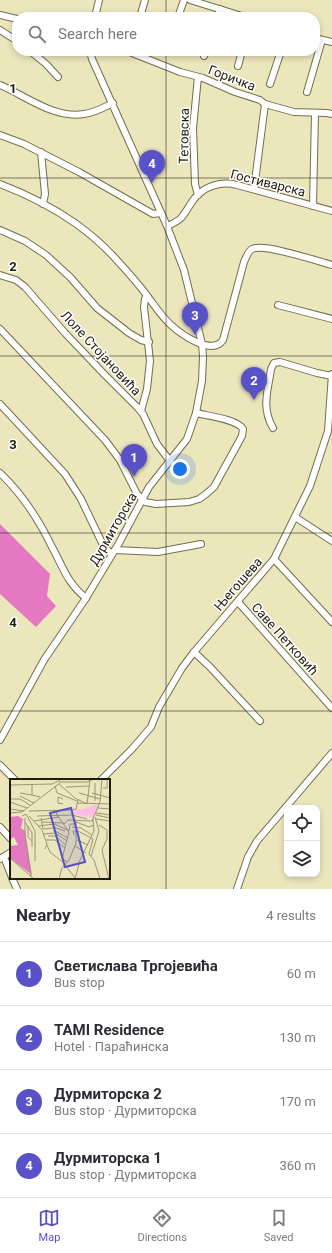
<!DOCTYPE html>
<html lang="en">
<head>
<meta charset="utf-8">
<style>
	:root { --surface:#fff; --page:#f2f2f3; --text:#2b2b33; --muted:#7c7c81; --line:#e1e1e2; --accent:#5851c8 }
	body { margin:0; font-family:Roboto,sans-serif; background:var(--page); color:var(--text) }
	.controls { position:absolute; right:12px; bottom:12px; display:grid; overflow:hidden; border-radius:8px; box-shadow:0 2px 6px #0003 }
	.controls button { width:36px; height:36px; display:grid; place-items:center; padding:0; border:0; border-bottom:1px solid var(--line); background:var(--surface); color:var(--text); font:20px sans-serif }
	.you { position:absolute; left:180px; top:469px; width:14px; height:14px; margin:-10px; border:3px solid #fff; border-radius:50%; background:#1a73e8; box-shadow:0 0 0 6px #1a73e833 }
	.badge { display:grid; place-items:center; width:26px; height:26px; border-radius:50%; background:var(--accent); color:#fff; font-size:13px; font-weight:700 }
	.pin { position:absolute; translate:-50% -33px; filter:drop-shadow(0 1px 2px #0008) }
	.pin::after { content:''; position:absolute; top:21px; width:14px; height:12px; background:inherit; clip-path:polygon(0 0,100% 0,50% 100%) }
	.list { margin:0; padding:0; list-style:none }
	h2 { display:flex; justify-content:space-between; align-items:center; height:52px; margin:0; padding:0 16px; font-size:17px }
	h2 small { font-size:13px; font-weight:400; color:var(--muted) }
	.list li { display:grid; grid-template-columns:26px 1fr auto; gap:12px; align-items:center; box-sizing:border-box; height:64px; padding:0 16px; border-top:1px solid var(--line) }
	.list b { display:block; font-size:15px; white-space:nowrap }
	.list p { margin:0; font-size:13px; white-space:nowrap; color:var(--muted) }
	.list em { font-size:13px; font-style:normal; color:var(--muted) }
	.icon { flex:none; width:22px; height:22px; fill:none; stroke:currentColor; stroke-width:2; stroke-linecap:round; stroke-linejoin:round }
	.map { position:relative; flex:none; width:332px; height:889px; overflow:hidden }
	.search { position:absolute; background:var(--surface); box-shadow:0 2px 6px #0003; left:12px; right:12px; top:12px; height:44px; display:flex; align-items:center; gap:10px; box-sizing:border-box; padding:0 14px; border-radius:16px; color:var(--muted); font-size:15px }
	.sheet { height:308px; background:var(--surface) }
	nav { display:flex; justify-content:space-around; align-items:center; box-sizing:border-box; height:56px; border-top:1px solid var(--line); background:var(--surface); font-size:11px; color:var(--muted) }
	nav a { display:grid; justify-items:center; gap:2px }
	nav .on { color:var(--accent) }
	.map>svg:first-child { display:block }
	.forest { fill:#e479c1 }
	.lines { fill:none; stroke-linecap:round; stroke-linejoin:round }
	.street-casing { stroke:#746f4a; stroke-width:8 }
	.street { stroke:#fff; stroke-width:6 }
	.grid { fill:none; stroke:#1f1d0d; stroke-width:1; stroke-opacity:0.55 }
	.labels { text-anchor:middle; dominant-baseline:central; stroke-width:3; stroke-linejoin:round; paint-order:stroke }
	.street-label { font-size:13px; fill:#1f1d0d; stroke:#fff }
	.inset-road { fill:none; stroke:#9a9677; stroke-width:1 }
	.view { fill:#5851c8; fill-opacity:0.15; stroke:#5851c8; stroke-width:2 }
	.inset-edge { fill:none; stroke:#1f1d0d; stroke-width:2 }
	.grid-label { font-size:13px; text-anchor:middle; font-weight:bold; fill:#1f1d0d; stroke:#fff; stroke-width:3; stroke-linejoin:round; paint-order:stroke }
</style>
</head>
<body>
<div class="map">
<svg width="332" height="889" viewBox="0 0 332 889">
	<rect width="100%" height="100%" fill="#ece6bd"/>
	<path class="forest" d="M0,524L50,574L47,596L56,606L36,627L0,594Z"/>
	<g class="lines">
		<defs>
			<g id="street">
				<path d="M190,0L245,17"/>
				<path d="M0,15L17,19"/>
				<path d="M95,17L99,0"/>
				<path d="M140,17L145,0"/>
				<path d="M178,17L184,0"/>
				<path d="M217,17L220,9"/>
				<path d="M0,30L17,41"/>
				<path d="M315,38L332,42"/>
				<path d="M30,51L46,64L58,77"/>
				<path d="M127,51L180,72L203,78L235,92L260,100L265,104L294,112L327,113L332,114"/>
				<path d="M204,56L206,51"/>
				<path d="M238,66L242,51"/>
				<path d="M270,84L281,51"/>
				<path d="M0,85C26,96 54,119 84,114C94,113 103,108 113,103"/>
				<path d="M307,92L322,40"/>
				<path d="M0,135L24,144L79,172L153,214L161,213"/>
				<path d="M41,152L45,194L43,204"/>
				<path d="M0,184C26,194 52,207 75,223C89,233 103,245 114,257C126,270 138,283 148,297C155,306 162,317 171,325C182,335 212,356 223,340L244,262C246,258 248,251 252,249C264,243 317,261 332,265"/>
				<path d="M254,189L265,104"/>
				<path d="M198,195L195,184L193,128L198,77"/>
				<path d="M313,206L315,113"/>
				<path d="M167,226C172,224 177,222 181,218C186,212 189,206 194,199C204,186 221,181 237,185L332,211"/>
				<path d="M0,230L25,241L46,255L70,277L97,308L129,333L141,340L149,342"/>
				<path d="M0,275L16,280L25,287L65,333L104,374L138,408L143,414L157,444L170,461"/>
				<path d="M278,305L332,319"/>
				<path d="M0,329L105,440L120,460L137,494L145,502L156,504L189,502L199,499L206,494L214,487L242,436L243,429C237,419 208,416 196,413"/>
				<path d="M0,404L65,474L81,499L103,545L106,549L112,554"/>
				<path d="M141,411L147,389L150,361L144,307L145,299L147,296"/>
				<path d="M273,428C261,407 268,391 271,369L274,363L280,362L317,373L332,376"/>
				<path d="M0,473C22,494 39,520 52,547C63,567 67,583 86,598"/>
				<path d="M295,517L332,541"/>
				<path d="M115,550L158,552L201,544"/>
				<path d="M274,559L332,622"/>
				<path d="M238,602L332,708"/>
				<path d="M194,652L210,667L260,721"/>
				<path d="M0,740L44,660L86,598L119,543L149,487L187,439L196,413L202,381L203,357L202,344L184,270L167,226L92,59L90,51"/>
				<path d="M0,765L15,780"/>
				<path d="M101,780L132,749L151,727L159,707L182,668L194,652L274,559L310,486L328,431L332,374"/>
				<path d="M0,827L11,839"/>
				<path d="M4,857L11,875"/>
				<path d="M0,859L11,852"/>
				<path d="M12,878L17,889"/>
				<path d="M237,889L248,857L257,841L332,753"/>
			</g>
		</defs>
		<use href="#street" class="street-casing"/>
		<use href="#street" class="street"/>
	</g>
	<path class="grid" d="M166,0V17M166,51V889M0,178H332M0,356H332M0,533H332M0,711H332"/>
	<g class="labels">
		<g class="street-label">
			<text transform="translate(232 78) rotate(21)">Горичка</text>
			<text transform="translate(184 136) rotate(-89)">Тетовска</text>
			<text transform="translate(268 183) rotate(14)">Гостиварска</text>
			<text transform="translate(101 353) rotate(47)">Лоле Стојановића</text>
			<text transform="translate(113 529) rotate(-60)">Дурмиторска</text>
			<text transform="translate(238 584) rotate(-49)">Његошева</text>
			<text transform="translate(285 639) rotate(48)">Саве Петковић</text>
		</g>
	</g>
	<g transform="translate(10 779)">
		<rect width="100" height="100" fill="#ece6bd"/>
		<path d="M88,25L84,38H74L62,34L63,30H73Z" fill="#ffbce6"/>
		<path d="M8,37L13,40L11,49L15,52L22,96L0,79V67L8,66L4,58L0,60V38Z" fill="#e479c1"/>
		<path class="inset-road" d="M49,3H77L84,0M22,5V16L30,18M49,5L65,19L77,25M0,6L42,5L52,0M45,7L47,14L67,22M56,8L79,7M93,9H97V0M10,14L22,16M69,14L90,20M82,14L100,19M10,17L24,24M0,20H10L20,26M85,22V4M0,23L17,29M67,24L100,25M53,25L48,24V18L53,20M77,25L80,1M88,29L100,30M0,30L14,32M46,31L47,36L59,53L52,80L58,83M19,32L62,31L66,30L68,21M0,34L12,33L50,4M86,34L100,36M86,36L100,39M12,37L16,35L25,52V82M19,37L32,51L37,65L35,70M27,37L62,36L77,40M15,39V57L21,98M31,39L33,50L43,49M86,40L100,42M24,42L49,38M15,43L22,54V68M32,43L54,44M66,43L79,48L84,46M54,45L58,41L82,42L90,23L92,0M89,46L97,51V60L92,71L99,100M18,47V58L22,62M28,47L45,45L59,52L60,45H66M43,48L55,52M62,48L71,49L82,56M43,51L58,59M33,55L45,54L57,62M64,56L63,52H68L83,60L79,75L84,81L90,100M38,57H45L56,66M36,61H45L55,69M67,61L78,66M37,66L40,73L55,85M65,67L76,74M81,77L89,52L85,38M0,79L24,100M55,86L66,100M49,100L52,89L59,81L66,64V42M65,100L70,81L84,52L83,40"/>
		<path class="view" d="M61,29L75,83L55,88L40,34Z"/>
		<rect width="100" height="100" class="inset-edge"/>
	</g>
	<g class="grid-label">
		<text x="13" y="93">1</text>
		<text x="13" y="271">2</text>
		<text x="13" y="449">3</text>
		<text x="13" y="627">4</text>
	</g>
</svg>
<div class="controls">
<button><svg class="icon" aria-label="locate" viewBox="0 0 24 24"><circle cx="12" cy="12" r="6"/><path d="M12 2v4M12 18v4M2 12h4M18 12h4"/></svg></button>
<button><svg class="icon" aria-label="layers" viewBox="0 0 24 24"><path d="M12 4l9 5-9 5-9-5zM3 14l9 5 9-5"/></svg></button>
</div>
<div class="you"></div>
<div class="pin badge" style="left:134px;top:477px">1</div>
<div class="pin badge" style="left:254px;top:400px">2</div>
<div class="pin badge" style="left:195px;top:335px">3</div>
<div class="pin badge" style="left:152px;top:183px">4</div>
<div class="search"><svg class="icon" aria-label="search" viewBox="0 0 24 24"><circle cx="10" cy="10" r="6"/><path d="M15 15l6 6"/></svg>Search here</div>
</div>
<section class="sheet">
<h2>Nearby<small>4 results</small></h2>
<ul class="list">
<li><span class="badge">1</span><div><b>Светислава Тргојевића</b><p>Bus stop</p></div><em>60 m</em></li>
<li><span class="badge">2</span><div><b>TAMI Residence</b><p>Hotel · Параћинска</p></div><em>130 m</em></li>
<li><span class="badge">3</span><div><b>Дурмиторска 2</b><p>Bus stop · Дурмиторска</p></div><em>170 m</em></li>
<li><span class="badge">4</span><div><b>Дурмиторска 1</b><p>Bus stop · Дурмиторска</p></div><em>360 m</em></li>
</ul>
</section>
<nav>
<a class="on"><svg class="icon" aria-label="map" viewBox="0 0 24 24"><path d="M3 6l6-2 6 2 6-2v14l-6 2-6-2-6 2zM9 4v14M15 6v14"/></svg>Map</a>
<a><svg class="icon" aria-label="directions" viewBox="0 0 24 24"><path d="M12 3l9 9-9 9-9-9zM9 14v-3h6M13 9l2 2-2 2"/></svg>Directions</a>
<a><svg class="icon" aria-label="saved" viewBox="0 0 24 24"><path d="M7 4h10v16l-5-4-5 4z"/></svg>Saved</a>
</nav>
</body>
</html>
